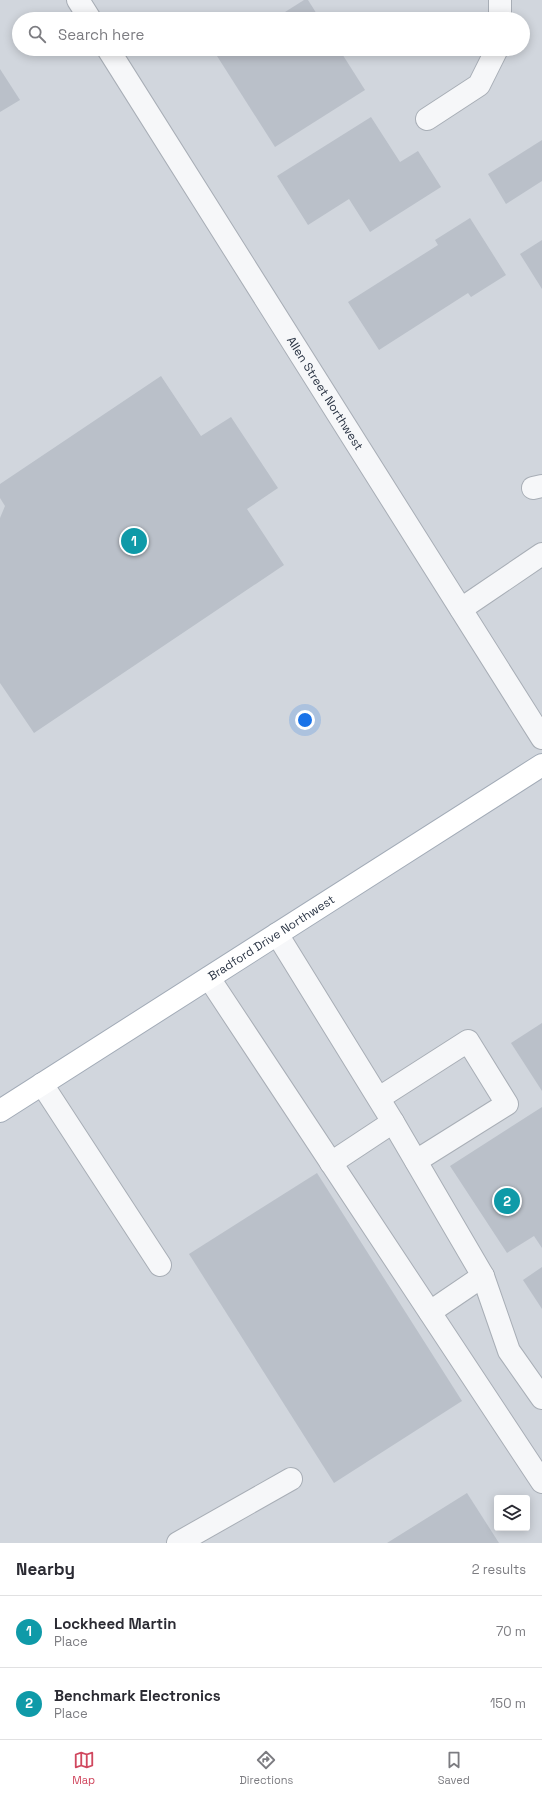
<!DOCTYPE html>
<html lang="en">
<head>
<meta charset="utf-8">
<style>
	:root { --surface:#fff; --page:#f2f2f3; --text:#2b2b33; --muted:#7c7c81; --line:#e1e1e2; --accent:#d0485f }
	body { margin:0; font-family:"Space Grotesk",sans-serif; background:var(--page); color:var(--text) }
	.controls { position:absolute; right:12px; bottom:12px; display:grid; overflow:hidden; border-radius:4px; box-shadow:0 2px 10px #0003 }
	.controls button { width:36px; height:36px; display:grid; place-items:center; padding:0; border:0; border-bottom:1px solid var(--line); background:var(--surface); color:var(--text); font:20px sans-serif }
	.you { position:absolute; left:305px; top:720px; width:14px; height:14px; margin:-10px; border:3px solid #fff; border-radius:50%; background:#1a73e8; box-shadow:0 0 0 6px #1a73e833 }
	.badge { display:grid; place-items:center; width:26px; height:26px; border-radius:50%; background:var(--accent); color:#fff; font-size:13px; font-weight:700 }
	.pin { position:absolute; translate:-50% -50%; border:2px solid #fff; box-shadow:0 1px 4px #0006 }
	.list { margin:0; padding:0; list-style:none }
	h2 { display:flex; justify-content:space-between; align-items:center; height:52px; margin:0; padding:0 16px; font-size:17px }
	h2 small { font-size:13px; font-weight:400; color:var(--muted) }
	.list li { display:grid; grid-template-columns:26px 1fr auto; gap:12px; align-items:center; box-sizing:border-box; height:72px; padding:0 16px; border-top:1px solid var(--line) }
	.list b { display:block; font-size:15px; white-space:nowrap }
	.list p { margin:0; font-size:13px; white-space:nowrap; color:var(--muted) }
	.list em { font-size:13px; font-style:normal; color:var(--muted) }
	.icon { flex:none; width:22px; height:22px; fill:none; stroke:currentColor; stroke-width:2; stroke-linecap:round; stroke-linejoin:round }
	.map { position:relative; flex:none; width:542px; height:1543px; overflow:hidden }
	.search { position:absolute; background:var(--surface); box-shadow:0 2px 10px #0003; left:12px; right:12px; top:12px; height:44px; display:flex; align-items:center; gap:10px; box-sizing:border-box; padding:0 14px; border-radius:22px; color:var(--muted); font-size:15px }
	.sheet { height:196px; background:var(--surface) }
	nav { display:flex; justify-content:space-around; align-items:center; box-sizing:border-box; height:56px; border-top:1px solid var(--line); background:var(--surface); font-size:11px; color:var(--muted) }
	nav a { display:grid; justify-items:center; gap:2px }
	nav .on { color:var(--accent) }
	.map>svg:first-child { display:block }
	.built { fill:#d1d6dd; fill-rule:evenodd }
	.building { fill:#bac0c9 }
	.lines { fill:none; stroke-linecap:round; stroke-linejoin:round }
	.minor-casing { stroke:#a8aeb6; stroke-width:24 }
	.major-casing { stroke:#a2abb7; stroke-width:24 }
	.minor { stroke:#f6f7f9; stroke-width:22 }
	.major { stroke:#fff; stroke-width:22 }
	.labels { text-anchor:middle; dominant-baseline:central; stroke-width:3.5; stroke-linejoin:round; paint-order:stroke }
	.street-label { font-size:12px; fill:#2a3444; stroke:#f3f5f8 }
</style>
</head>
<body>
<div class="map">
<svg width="542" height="1543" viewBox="0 0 542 1543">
	<rect width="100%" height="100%" fill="#e3e7eb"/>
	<path class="built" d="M0,0H542V1543H0ZM19,19H523V49H19ZM497,1498H527V1528H497Z"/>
	<g class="building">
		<path d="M304,0H308L320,19H274Z"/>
		<path d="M227,49H339L365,90L275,147L217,56Z"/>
		<path d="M0,69L20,100L0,112Z"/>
		<path d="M371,117L400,162L418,151L441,187L370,232L349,199L308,225L277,176Z"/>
		<path d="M542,140V181L506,204L488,174Z"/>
		<path d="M470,218L506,275L471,297L468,293L379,350L348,302L438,245L435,240Z"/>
		<path d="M542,240V289L520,254Z"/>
		<path d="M161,376L201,436L231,417L278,488L247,509L284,565L34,733L0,683V518L5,506L0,498V484Z"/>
		<path d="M542,1023V1091L511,1043Z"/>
		<path d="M542,1107V1248L534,1236L507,1253L450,1166Z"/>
		<path d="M317,1173L462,1401L334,1483L189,1254Z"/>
		<path d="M542,1267V1309L523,1280Z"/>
		<path d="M467,1493L499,1543H387Z"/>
	</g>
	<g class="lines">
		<defs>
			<g id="minor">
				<path d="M78,0L90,19"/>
				<path d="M500,0V19"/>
				<path id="s1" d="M108,49L542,738"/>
				<path d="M427,119L479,85L497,49"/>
				<path d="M533,488L542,486"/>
				<path d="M461,609L542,554"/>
				<path d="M277,934L393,1122L483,1276L509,1351L542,1398"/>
				<path d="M209,978L542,1482"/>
				<path d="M42,1084L160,1265"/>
				<path d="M379,1098L468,1041L507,1104L416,1161"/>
				<path d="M331,1163L393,1122"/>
				<path d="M430,1312L483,1276"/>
				<path d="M178,1543L291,1479"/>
			</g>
			<g id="major">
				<path id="s2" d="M0,1111L542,765"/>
			</g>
		</defs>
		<use href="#minor" class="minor-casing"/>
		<use href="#major" class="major-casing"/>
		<use href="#minor" class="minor"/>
		<use href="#major" class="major"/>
	</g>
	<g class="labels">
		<g class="street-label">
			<text stroke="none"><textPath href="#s1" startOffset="407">Allen Street Northwest</textPath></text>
			<text stroke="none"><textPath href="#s2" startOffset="322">Bradford Drive Northwest</textPath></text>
		</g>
	</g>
</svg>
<div class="controls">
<button><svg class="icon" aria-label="layers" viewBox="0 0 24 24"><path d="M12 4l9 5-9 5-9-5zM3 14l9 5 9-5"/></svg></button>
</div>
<div class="you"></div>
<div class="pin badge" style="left:134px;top:541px;background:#0f9aa8">1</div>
<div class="pin badge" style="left:507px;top:1201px;background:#0f9aa8">2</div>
<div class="search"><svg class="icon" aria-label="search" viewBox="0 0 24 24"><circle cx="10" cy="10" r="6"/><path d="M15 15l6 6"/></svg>Search here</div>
</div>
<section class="sheet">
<h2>Nearby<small>2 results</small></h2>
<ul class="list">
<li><span class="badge" style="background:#0f9aa8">1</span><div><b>Lockheed Martin</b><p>Place</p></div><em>70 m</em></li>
<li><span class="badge" style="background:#0f9aa8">2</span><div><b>Benchmark Electronics</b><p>Place</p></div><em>150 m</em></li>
</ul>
</section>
<nav>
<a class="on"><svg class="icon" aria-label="map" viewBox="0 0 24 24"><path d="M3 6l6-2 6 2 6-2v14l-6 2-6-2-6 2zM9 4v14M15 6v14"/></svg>Map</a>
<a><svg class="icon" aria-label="directions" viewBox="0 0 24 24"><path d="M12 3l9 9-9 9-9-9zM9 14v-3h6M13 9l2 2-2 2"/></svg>Directions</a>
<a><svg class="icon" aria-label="saved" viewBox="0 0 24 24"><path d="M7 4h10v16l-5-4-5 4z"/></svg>Saved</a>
</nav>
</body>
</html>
